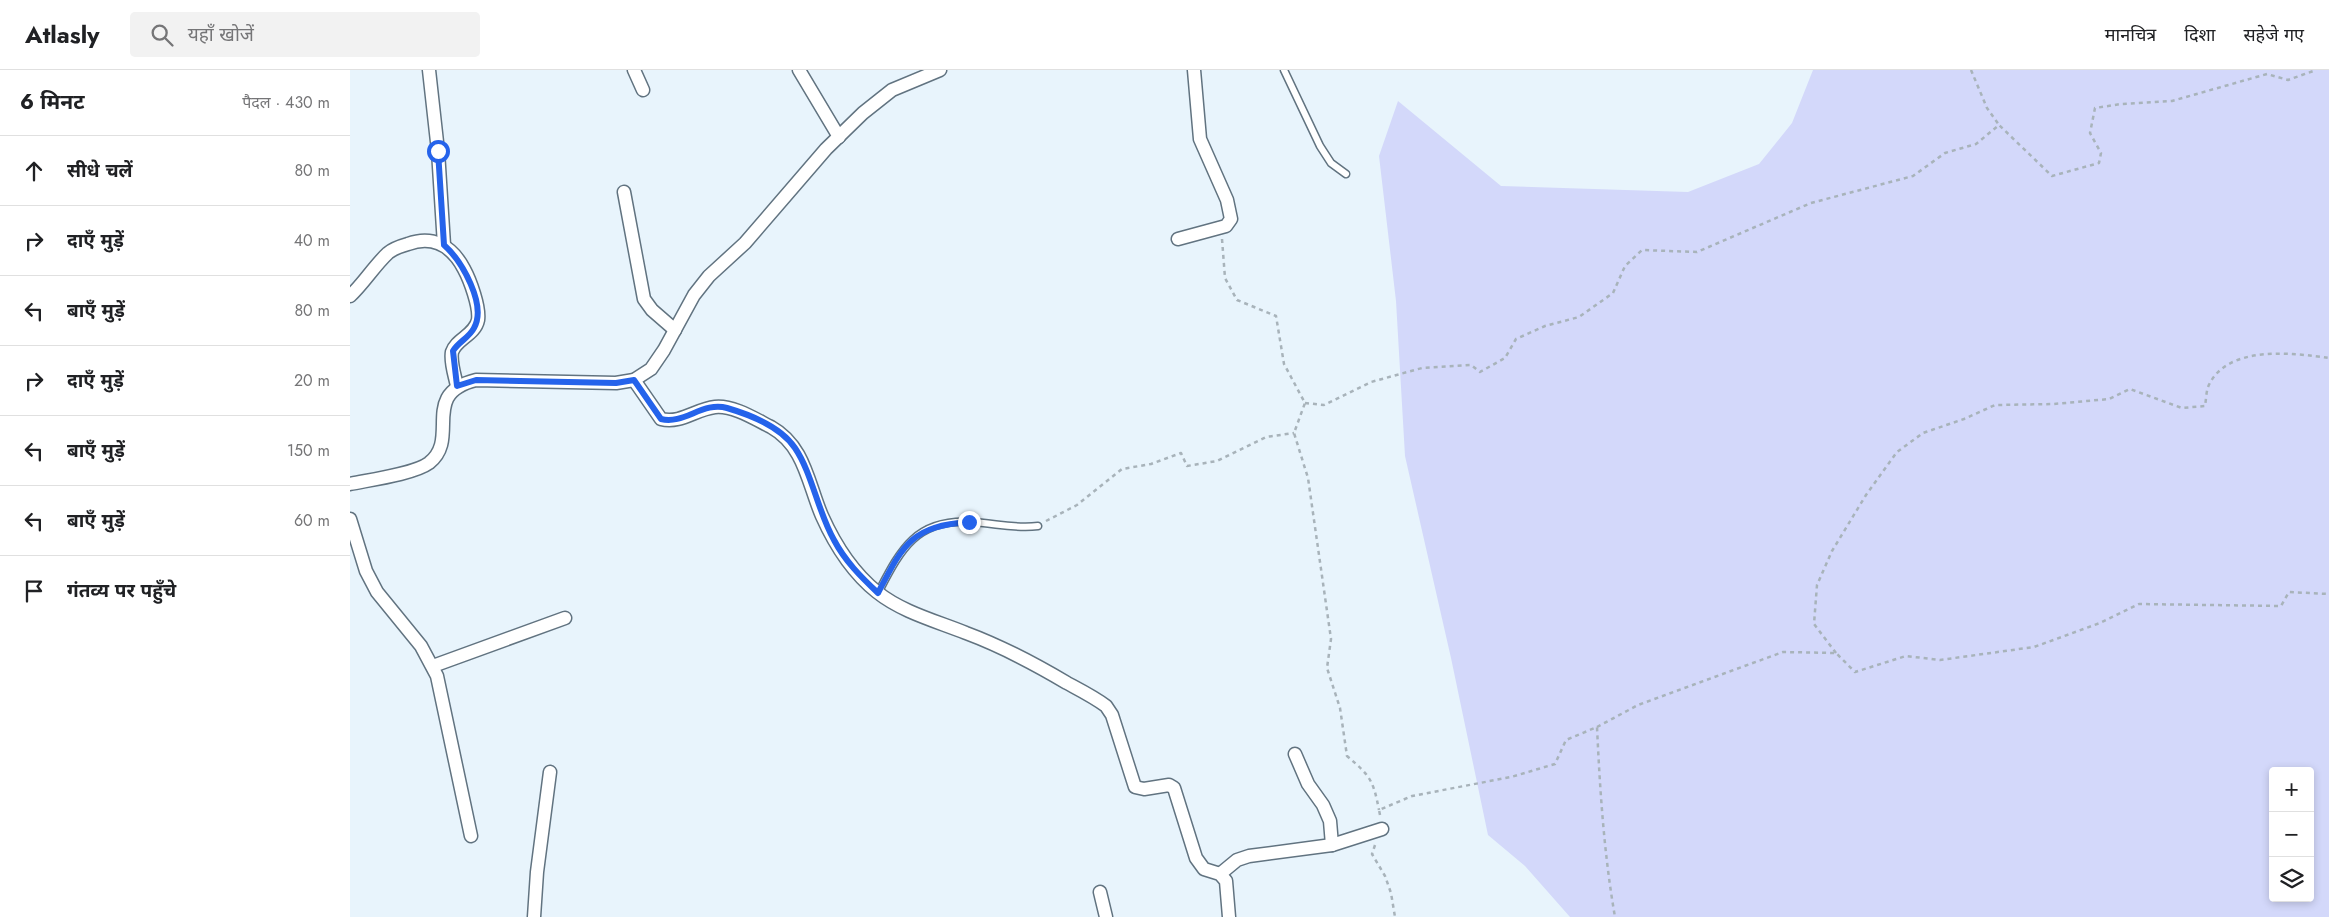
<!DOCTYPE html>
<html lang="hi">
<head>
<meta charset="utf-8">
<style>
	:root { --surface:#fff; --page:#f2f2f2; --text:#202124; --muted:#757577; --line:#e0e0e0 }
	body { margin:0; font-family:Jost,"Noto Sans Devanagari",sans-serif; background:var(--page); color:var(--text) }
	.controls { position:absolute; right:15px; bottom:15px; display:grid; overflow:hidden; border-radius:5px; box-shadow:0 2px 8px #0003 }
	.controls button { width:45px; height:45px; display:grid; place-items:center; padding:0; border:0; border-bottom:1px solid var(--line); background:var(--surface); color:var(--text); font:25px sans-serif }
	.stop { position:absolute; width:15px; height:15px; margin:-11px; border:4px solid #2563eb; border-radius:50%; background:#fff }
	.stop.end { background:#2563eb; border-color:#fff; box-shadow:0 1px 5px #0008 }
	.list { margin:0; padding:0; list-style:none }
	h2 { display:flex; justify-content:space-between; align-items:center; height:65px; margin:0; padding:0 20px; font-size:21px }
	h2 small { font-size:16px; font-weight:400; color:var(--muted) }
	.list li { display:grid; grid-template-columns:32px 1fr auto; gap:15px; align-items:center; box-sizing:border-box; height:70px; padding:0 20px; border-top:1px solid var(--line) }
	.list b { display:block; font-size:19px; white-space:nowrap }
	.list em { font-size:16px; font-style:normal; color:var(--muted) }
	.icon { flex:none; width:28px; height:28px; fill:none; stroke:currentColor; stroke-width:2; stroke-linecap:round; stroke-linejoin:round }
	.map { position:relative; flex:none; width:1979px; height:847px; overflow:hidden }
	header { display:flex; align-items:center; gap:30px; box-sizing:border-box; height:70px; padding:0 25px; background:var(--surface); border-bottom:1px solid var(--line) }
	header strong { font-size:24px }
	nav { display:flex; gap:28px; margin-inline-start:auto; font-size:18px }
	.search { width:350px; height:45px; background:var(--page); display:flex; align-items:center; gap:12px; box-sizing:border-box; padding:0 18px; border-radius:5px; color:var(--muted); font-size:19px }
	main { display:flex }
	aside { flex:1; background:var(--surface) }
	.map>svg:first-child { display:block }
	.green { fill:#d3d8fa; fill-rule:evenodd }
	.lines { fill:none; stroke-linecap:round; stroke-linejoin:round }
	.service-casing { stroke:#617380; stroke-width:9 }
	.minor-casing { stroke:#617380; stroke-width:15 }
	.path { stroke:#a8b3ba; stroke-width:2.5; stroke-dasharray:4 4; stroke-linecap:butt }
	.service { stroke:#fff; stroke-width:6 }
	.minor { stroke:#fff; stroke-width:12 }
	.route { stroke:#2563eb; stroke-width:6 }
</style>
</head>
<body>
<header>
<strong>Atlasly</strong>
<div class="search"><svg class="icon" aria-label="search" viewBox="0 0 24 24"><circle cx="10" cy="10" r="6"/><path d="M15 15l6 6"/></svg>यहाँ खोजें</div>
<nav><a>मानचित्र</a><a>दिशा</a><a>सहेजे गए</a></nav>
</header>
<main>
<aside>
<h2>6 मिनट<small>पैदल · 430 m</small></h2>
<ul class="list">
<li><svg class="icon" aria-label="ahead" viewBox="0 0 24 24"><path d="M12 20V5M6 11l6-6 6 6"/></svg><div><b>सीधे चलें</b></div><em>80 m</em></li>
<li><svg class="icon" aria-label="right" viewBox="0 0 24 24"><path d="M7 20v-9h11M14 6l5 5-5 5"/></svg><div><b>दाएँ मुड़ें</b></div><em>40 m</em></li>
<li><svg class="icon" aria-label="left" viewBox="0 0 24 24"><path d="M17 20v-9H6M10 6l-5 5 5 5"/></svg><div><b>बाएँ मुड़ें</b></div><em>80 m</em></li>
<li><svg class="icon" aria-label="right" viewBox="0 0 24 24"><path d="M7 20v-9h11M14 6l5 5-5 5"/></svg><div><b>दाएँ मुड़ें</b></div><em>20 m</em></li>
<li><svg class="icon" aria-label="left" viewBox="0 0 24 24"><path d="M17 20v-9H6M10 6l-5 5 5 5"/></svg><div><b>बाएँ मुड़ें</b></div><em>150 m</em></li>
<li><svg class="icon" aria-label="left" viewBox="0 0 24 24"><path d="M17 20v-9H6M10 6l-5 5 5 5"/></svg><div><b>बाएँ मुड़ें</b></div><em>60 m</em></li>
<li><svg class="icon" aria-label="arrive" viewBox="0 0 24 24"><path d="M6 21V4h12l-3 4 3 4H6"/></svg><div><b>गंतव्य पर पहुँचे</b></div></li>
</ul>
</aside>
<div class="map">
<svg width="1979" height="847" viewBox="0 0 1979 847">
	<rect width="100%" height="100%" fill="#e8f4fc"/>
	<path class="green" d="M1463,0H1979V847H1220L1175,796L1138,765L1101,588L1055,386L1046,231L1029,86L1048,31L1151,116L1338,122L1409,94L1442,53ZM1923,701H1960V828H1923Z"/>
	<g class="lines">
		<defs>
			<g id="service">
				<path d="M934,0L970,76L981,93L996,104"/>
				<path d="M528,523C550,481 565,449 620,452C645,453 663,459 688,456"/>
			</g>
			<g id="minor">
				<path d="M79,0L88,81L94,175"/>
				<path d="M284,0L293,20"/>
				<path d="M449,0L489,67"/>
				<path d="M274,122L294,229L302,240L325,260"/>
				<path d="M828,169L876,156L881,149L877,130L850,69L844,0"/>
				<path d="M0,226C14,213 24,196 38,183C44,178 51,176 58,174C83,165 102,176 114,199C120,210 130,237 128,250C125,265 106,269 102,282C100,292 105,306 107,316"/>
				<path d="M284,310L311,349C331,354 346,339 365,337C383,335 405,349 421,357C455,376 458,414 472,446C485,475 502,502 527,522C552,542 586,551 616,563C651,576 685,594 717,613C730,620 744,627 756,636L762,645L785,717L794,719L819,715L824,718L846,788L854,799L870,804L876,811L879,847"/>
				<path d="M0,414C19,410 64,404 79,393C111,368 69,324 126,310L266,313L284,310L301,299L314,280L344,225L359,206L395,173L476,79L513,43L542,20L590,0"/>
				<path d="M0,449L16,501L27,522L71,576L87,606L121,766"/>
				<path d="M83,596L215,548"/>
				<path d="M945,684L958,714L973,735L980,751L982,775"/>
				<path d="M870,804L887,790L899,786L982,775L1032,759"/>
				<path d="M750,822L756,847"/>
				<path d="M184,847L187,802L200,702"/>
			</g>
		</defs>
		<use href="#service" class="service-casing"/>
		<use href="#minor" class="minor-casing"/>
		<g class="path">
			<path d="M1621,0L1637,38L1649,55"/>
			<path d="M872,169L875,208L887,230L926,246L934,294L955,333L944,363L958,408L981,569L977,598L990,638L997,686C1020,706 1023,709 1029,740"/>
			<path d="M955,333L974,335L1021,312L1072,298L1121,295L1130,302L1155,288L1166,269L1195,256L1229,247L1263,223L1275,196L1292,180L1347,182L1461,133L1563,106L1595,83L1626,74L1649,55L1702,106L1749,93L1751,83L1740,63L1745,38L1771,34L1822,31L1917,4L1938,10L1966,0"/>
			<path d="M696,451L727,435L772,399L801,394L831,383L837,396L867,391L916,367L944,363"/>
			<path d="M1486,583L1464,554L1467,515L1482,481L1516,425L1547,382L1573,363L1614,349L1645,335L1704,334L1759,329L1780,319L1832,338L1855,336C1856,331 1856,323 1858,317C1876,274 1944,283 1979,288"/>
			<path d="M1247,657L1288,635L1433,582L1486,583L1505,602L1556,586L1590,590L1684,577L1750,553L1789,534L1931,536L1939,522L1979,524"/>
			<path d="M1030,745L1029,740L1062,726L1161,707L1205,694L1216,670L1247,657C1250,721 1254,784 1265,847"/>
			<path d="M1025,775L1022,784L1035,806L1041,823L1045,847"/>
		</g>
		<use href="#service" class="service"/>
		<use href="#minor" class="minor"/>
	</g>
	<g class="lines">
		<path class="route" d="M88,81L94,175C112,191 137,235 124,258C119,268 108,272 103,281L107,316L126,310L266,313L284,310L311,349C334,355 353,331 377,338C401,345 431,357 445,378C462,403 468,442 484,470C495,491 511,507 528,523C553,475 561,456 619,452"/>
	</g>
</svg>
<div class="controls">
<button>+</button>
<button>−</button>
<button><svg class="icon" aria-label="layers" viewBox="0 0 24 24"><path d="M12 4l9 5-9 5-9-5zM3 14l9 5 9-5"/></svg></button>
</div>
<div class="stop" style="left:88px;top:81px"></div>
<div class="stop end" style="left:619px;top:452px"></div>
</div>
</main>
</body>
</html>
